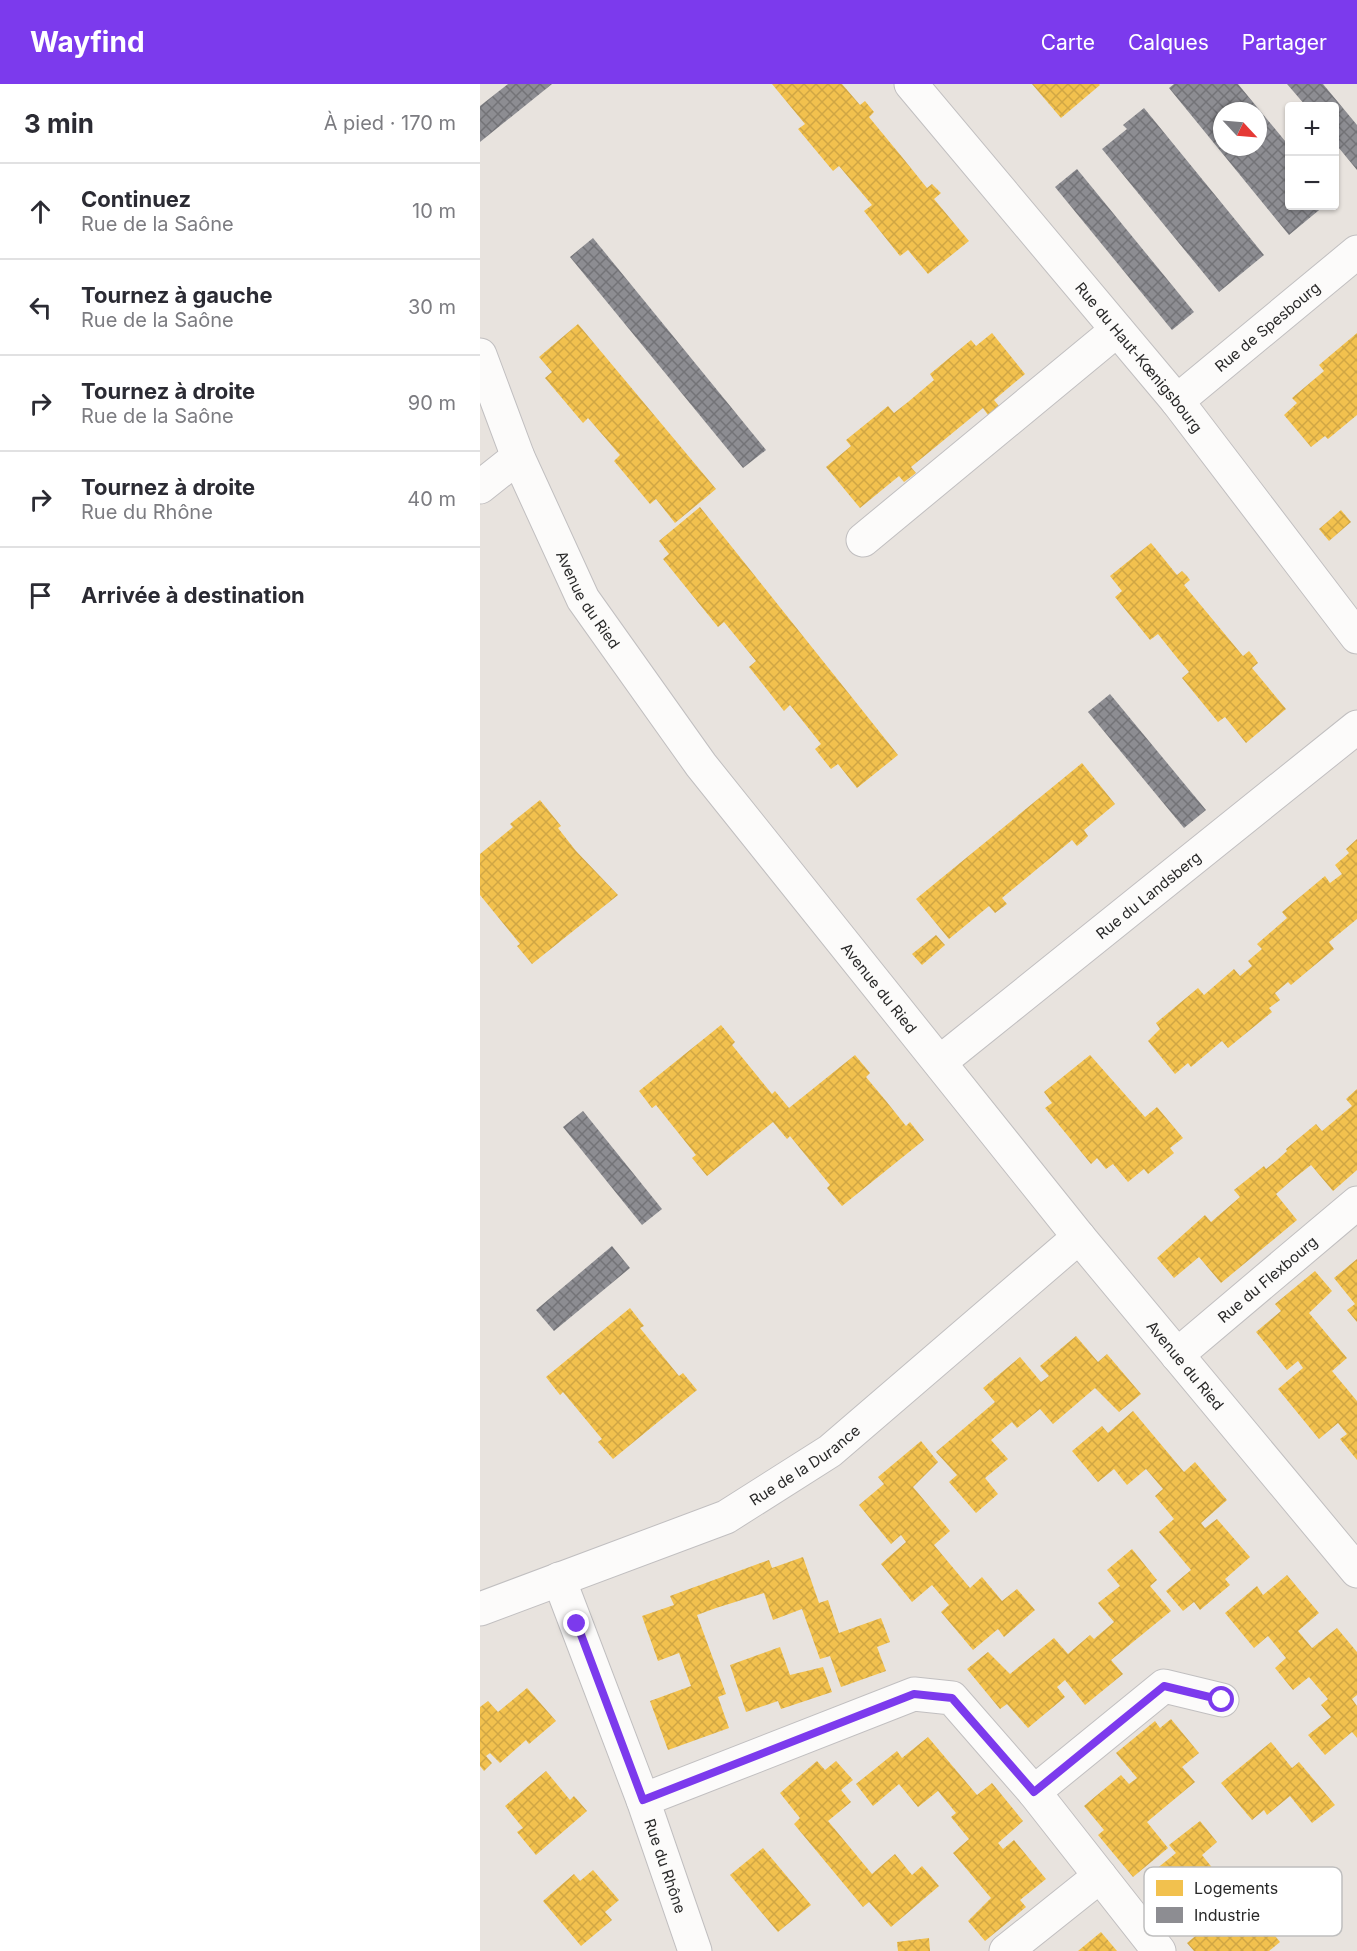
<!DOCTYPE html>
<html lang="fr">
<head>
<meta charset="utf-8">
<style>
	:root { --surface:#fff; --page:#f2f2f3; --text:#2b2b33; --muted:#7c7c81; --line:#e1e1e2; --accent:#7c3aed }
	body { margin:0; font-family:Inter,sans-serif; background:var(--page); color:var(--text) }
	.controls { position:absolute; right:18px; top:18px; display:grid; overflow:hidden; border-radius:6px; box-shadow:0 2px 4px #0004 }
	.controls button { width:54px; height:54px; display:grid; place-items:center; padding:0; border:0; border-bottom:2px solid var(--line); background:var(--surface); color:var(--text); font:30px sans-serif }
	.compass { position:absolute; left:733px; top:18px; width:54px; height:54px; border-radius:50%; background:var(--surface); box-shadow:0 2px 4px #0004; rotate:116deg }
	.stop { position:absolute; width:18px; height:18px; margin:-14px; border:4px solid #7c3aed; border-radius:50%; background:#fff }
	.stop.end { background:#7c3aed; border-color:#fff; box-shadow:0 2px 6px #0008 }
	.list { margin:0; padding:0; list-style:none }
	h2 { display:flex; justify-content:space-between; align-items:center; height:78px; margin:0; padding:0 24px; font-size:26px }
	h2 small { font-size:20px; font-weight:400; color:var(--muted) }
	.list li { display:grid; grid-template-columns:39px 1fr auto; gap:18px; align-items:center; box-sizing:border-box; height:96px; padding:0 24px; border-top:2px solid var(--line) }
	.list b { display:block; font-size:22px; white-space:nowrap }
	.list p { margin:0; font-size:20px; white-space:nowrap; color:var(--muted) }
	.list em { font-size:20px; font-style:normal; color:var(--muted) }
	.icon { flex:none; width:33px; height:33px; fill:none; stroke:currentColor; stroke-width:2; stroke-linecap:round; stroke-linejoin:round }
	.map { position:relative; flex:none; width:877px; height:1867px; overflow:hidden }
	header { display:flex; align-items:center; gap:36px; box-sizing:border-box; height:84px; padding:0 30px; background:var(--accent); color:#fff }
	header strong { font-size:28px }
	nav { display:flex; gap:33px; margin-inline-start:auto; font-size:21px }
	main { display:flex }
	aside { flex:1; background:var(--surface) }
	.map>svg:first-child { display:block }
	.homes { fill:url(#homes-cross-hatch) }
	.industry { fill:url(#industry-cross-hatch); fill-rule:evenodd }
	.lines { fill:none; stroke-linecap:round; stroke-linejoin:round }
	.minor-casing { stroke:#c1bfc0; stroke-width:35 }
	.minor { stroke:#fcfbfa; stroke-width:33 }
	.route { stroke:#7c3aed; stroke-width:8 }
	.labels { text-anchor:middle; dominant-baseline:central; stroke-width:6; stroke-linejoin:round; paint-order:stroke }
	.street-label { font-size:15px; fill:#292929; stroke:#fff }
	.key { fill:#fff; stroke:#bfbfbf; stroke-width:1.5 }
	.key-label { font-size:16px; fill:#292929 }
</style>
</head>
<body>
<header>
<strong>Wayfind</strong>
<nav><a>Carte</a><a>Calques</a><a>Partager</a></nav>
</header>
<main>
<aside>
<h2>3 min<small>À pied · 170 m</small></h2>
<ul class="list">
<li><svg class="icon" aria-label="ahead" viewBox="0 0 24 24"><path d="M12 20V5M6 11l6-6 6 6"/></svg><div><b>Continuez</b><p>Rue de la Saône</p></div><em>10 m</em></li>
<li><svg class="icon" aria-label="left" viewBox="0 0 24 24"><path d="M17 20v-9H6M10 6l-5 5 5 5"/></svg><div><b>Tournez à gauche</b><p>Rue de la Saône</p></div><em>30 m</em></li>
<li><svg class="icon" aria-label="right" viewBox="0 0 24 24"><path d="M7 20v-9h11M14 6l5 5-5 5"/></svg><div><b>Tournez à droite</b><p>Rue de la Saône</p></div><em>90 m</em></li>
<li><svg class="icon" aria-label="right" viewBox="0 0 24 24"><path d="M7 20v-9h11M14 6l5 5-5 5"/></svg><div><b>Tournez à droite</b><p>Rue du Rhône</p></div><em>40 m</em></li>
<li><svg class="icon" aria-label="arrive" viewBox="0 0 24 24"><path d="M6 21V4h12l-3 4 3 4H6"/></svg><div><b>Arrivée à destination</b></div></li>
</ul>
</aside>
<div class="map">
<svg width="877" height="1867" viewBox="0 0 877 1867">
	<defs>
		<pattern id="homes-cross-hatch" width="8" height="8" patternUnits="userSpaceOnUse" patternTransform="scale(1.5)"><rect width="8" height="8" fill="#f2c14e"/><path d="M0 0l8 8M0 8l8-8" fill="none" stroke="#d0a644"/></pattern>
		<pattern id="industry-cross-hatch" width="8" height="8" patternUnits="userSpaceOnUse" patternTransform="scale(1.5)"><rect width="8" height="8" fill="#8d8d92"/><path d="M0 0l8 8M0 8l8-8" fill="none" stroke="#737377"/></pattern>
	</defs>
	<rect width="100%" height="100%" fill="#e8e3de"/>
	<g class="homes">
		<path d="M292,0H362L380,21L385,17L394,28L389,33L422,73L447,104L452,100L461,109L454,115L489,157L448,190L428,166L420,172L384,127L392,121L359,82L353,87L318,45L325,40Z"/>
		<path d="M552,0H619L620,1L581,34Z"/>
		<path d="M98,240L236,405L195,439L176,415L170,420L134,377L140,371L108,334L103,339L65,294L72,288L59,273Z"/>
		<path d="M512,249L545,290L514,316L519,322L508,331L503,324L431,383L436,389L424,398L419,392L380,424L346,383L371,362L366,356L408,322L414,329L428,318L454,296L450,290L491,256L496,262Z"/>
		<path d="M877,249V331L848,355L845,352L831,363L804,331L817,319L812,314L844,287L839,281Z"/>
		<path d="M220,423L418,671L377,704L358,680L351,685L335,665L341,660L310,621L304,627L269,583L276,577L244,538L238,543L183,475L189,470L179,457Z"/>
		<path d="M861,426L871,438L849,457L839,445Z"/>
		<path d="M671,459L697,491L702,487L707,492L710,496L704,501L763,572L769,567L774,573L778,579L772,584L806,625L766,659L745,633L738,638L702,594L709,588L698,575L678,550L670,556L635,513L642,507L630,492Z"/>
		<path d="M602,679L635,720L604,746L608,752L604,756L597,762L592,756L522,814L527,820L515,829L509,822L469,855L436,815Z"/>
		<path d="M60,716L81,742L78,744L96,767L138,811L52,880L37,862L40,860L0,811V770L33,743L30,740Z"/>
		<path d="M877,755V835L849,858L854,865L811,901L808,898L795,909L800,916L789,924L792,928L748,964L742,957L711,983L708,979L695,990L668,957L680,945L676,939L718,904L724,911L754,885L760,892L772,882L768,877L782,865L777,860L807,834L802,828L845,792L850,799L862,790L855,781L869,769L866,765Z"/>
		<path d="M456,851L465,861L442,881L432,870Z"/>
		<path d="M241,941L255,958L252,961L270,983L292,1010L295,1007L309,1024L375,971L390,989L386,993L406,1017L426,1042L430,1038L444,1056L362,1122L347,1104L350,1101L310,1052L307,1055L293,1038L227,1092L212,1074L216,1071L176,1021L172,1024L159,1007Z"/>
		<path d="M610,971L665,1033L677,1023L703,1054L690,1064L694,1069L668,1090L664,1085L648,1098L633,1080L626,1085L617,1074L611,1080L565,1024L572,1019L564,1008Z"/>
		<path d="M877,1005V1086L853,1107L831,1081L812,1096L796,1110L817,1136L741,1199L719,1173L694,1194L677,1174L725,1131L731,1138L745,1126L760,1113L754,1106L784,1082L786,1085L796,1077L807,1067L806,1065L836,1040L842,1047L872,1022L866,1015Z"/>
		<path d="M877,1175V1238L867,1226L875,1220L854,1194Z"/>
		<path d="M835,1187L852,1207L829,1229L867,1274L852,1287L877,1317V1376L860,1355L867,1350L858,1339L839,1355L798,1305L823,1284L818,1277L807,1286L776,1248L801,1227L795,1220Z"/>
		<path d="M150,1224L164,1242L160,1244L199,1292L203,1289L217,1306L133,1375L118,1358L122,1355L83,1308L80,1311L66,1293Z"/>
		<path d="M596,1252L618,1278L627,1270L661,1310L639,1328L615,1304L573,1340L560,1325L537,1344L532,1338L511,1356L528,1375L505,1394L518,1410L496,1429L469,1398L477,1391L456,1368L515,1318L503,1304L540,1273L561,1298L569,1292L560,1282Z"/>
		<path d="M653,1327L704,1388L715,1378L747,1416L721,1439L725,1444L737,1435L770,1473L745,1495L750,1501L720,1526L714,1518L703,1527L686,1507L711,1486L679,1448L694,1435L675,1412L683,1405L666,1385L647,1401L634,1385L618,1398L592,1367L622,1342L628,1349Z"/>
		<path d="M441,1357L458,1378L433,1403L470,1447L454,1461L490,1504L502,1493L522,1517L537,1505L555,1526L524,1553L518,1545L493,1566L461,1528L469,1521L452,1501L432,1518L401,1480L426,1458L421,1451L411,1460L379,1421L404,1400L398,1393Z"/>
		<path d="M652,1465L677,1496L670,1502L691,1527L631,1576L643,1590L605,1621L585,1596L577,1603L585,1613L548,1644L527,1620L520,1625L487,1585L508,1568L530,1590L574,1554L588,1570L610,1551L614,1555L634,1538L618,1519L640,1502L627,1486Z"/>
		<path d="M323,1473L339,1519L348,1516L359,1549L401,1534L410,1558L397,1563L406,1587L361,1603L350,1572L340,1575L322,1525L293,1536L284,1509L236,1524L217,1531L246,1610L238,1613L249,1644L188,1666L170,1617L211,1602L199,1569L178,1577L162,1532L194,1521L190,1512L289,1476L292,1484Z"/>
		<path d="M807,1491L839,1529L818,1547L832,1564L857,1544L877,1568V1611L872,1615L877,1622V1654L872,1648L845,1671L828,1651L851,1633L841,1621L848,1615L829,1593L813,1606L795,1584L806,1574L788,1552L774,1564L745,1529L777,1502L783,1511Z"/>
		<path d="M300,1563L310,1591L343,1583L352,1608L301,1625L298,1617L266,1628L250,1581Z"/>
		<path d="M47,1604L76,1637L49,1660L46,1656L20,1679L10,1669L6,1672L12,1679L4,1687L0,1682V1623L8,1617L18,1628Z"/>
		<path d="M691,1635L719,1669L702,1683L715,1698L667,1738L688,1764L653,1793L618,1751L624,1746L604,1722L641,1691L649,1700L657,1694L636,1669L675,1637L680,1644Z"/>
		<path d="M448,1653L497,1711L512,1699L543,1737L518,1759L523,1765L534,1756L566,1795L540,1816L546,1823L505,1857L488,1837L511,1814L473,1769L489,1755L471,1733L476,1729L458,1707L438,1723L419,1700L393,1722L376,1700L417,1667L422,1674Z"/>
		<path d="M791,1658L812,1684L819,1678L855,1721L832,1739L810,1712L787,1731L784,1726L772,1736L741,1699Z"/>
		<path d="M337,1677L345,1686L356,1677L373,1696L361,1706L371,1718L348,1737L392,1790L415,1770L432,1791L442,1782L459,1802L411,1843L389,1818L383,1823L314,1740L320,1734L300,1709Z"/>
		<path d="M66,1687L90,1716L94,1712L107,1727L56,1771L37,1748L43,1744L25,1722Z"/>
		<path d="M720,1737L737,1758L722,1771L750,1806L731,1823L739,1832L748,1825L767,1848L782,1836L800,1858L789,1867H714L707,1859L719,1849L670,1790L696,1769L689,1761Z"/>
		<path d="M283,1764L331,1821L298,1848L250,1791Z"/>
		<path d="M113,1786L139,1816L125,1828L132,1836L101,1862L63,1817L94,1790L100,1797Z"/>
		<path d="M621,1848L637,1867H598Z"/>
		<path d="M449,1854L450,1867H418L417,1858Z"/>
	</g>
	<g class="industry">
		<path d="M28,0H72L0,58V22Z"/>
		<path d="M694,0H758L810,63V122H844L809,151L689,4ZM742,27H778V63H742Z"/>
		<path d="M807,0H843L877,41V86L854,58V22H826Z"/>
		<path d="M664,24L784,171L739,208L622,65L647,45L643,41Z"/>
		<path d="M597,85L714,228L692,246L575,103Z"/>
		<path d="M113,154L286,366L263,384L90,173Z"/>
		<path d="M630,610L726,726L704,744L608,628Z"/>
		<path d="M103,1027L182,1125L162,1141L83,1043Z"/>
		<path d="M132,1162L150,1184L74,1247L56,1226Z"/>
	</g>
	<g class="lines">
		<defs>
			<g id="minor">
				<path id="s1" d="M431,0L697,317L877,553"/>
				<path id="s2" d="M0,271L38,373L103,515L221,681L599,1153L877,1487"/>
				<path id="s3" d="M697,317L877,168"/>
				<path d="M0,403L38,373"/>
				<path d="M383,456L637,246"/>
				<path id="s4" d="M460,978L877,643"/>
				<path id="s5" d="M697,1271L877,1119"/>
				<path id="s6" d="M79,1495L163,1716L215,1867"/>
				<path id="s7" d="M0,1525L246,1433L350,1367L599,1153"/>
				<path d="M554,1708L684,1602L742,1616"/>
				<path d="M163,1716L434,1610L472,1614L554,1708L679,1867"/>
				<path d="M526,1867L620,1792"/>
			</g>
		</defs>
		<use href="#minor" class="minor-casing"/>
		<use href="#minor" class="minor"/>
	</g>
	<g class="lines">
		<path class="route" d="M97,1540L163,1716L434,1610L472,1614L554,1708L684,1602L742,1616"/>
	</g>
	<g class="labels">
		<g class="street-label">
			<text stroke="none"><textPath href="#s3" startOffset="117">Rue de Spesbourg</textPath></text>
			<text stroke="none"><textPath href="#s1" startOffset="356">Rue du Haut-Kœnigsbourg</textPath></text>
			<text stroke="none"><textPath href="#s2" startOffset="268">Avenue du Ried</textPath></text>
			<text stroke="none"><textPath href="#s4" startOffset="267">Rue du Landsberg</textPath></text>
			<text stroke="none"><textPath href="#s2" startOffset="754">Avenue du Ried</textPath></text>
			<text stroke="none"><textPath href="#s5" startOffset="118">Rue du Flexbourg</textPath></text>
			<text stroke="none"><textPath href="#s2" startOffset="1240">Avenue du Ried</textPath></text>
			<text stroke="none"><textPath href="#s7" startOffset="357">Rue de la Durance</textPath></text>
			<text stroke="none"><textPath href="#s6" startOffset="306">Rue du Rhône</textPath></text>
		</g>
	</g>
	<rect x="664" y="1783" width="198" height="69" rx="9" class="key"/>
	<rect x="676" y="1796" width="27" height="16" fill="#f2c14e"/>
	<rect x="676" y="1823" width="27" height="16" fill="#8d8d92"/>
	<g class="key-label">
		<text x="714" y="1810">Logements</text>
		<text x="714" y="1837">Industrie</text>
	</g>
</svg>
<div class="controls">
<button>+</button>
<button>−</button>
</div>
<svg class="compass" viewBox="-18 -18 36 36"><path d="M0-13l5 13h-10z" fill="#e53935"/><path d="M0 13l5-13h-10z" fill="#7c7c81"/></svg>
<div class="stop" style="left:742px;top:1616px"></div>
<div class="stop end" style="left:97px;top:1540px"></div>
</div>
</main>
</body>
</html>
